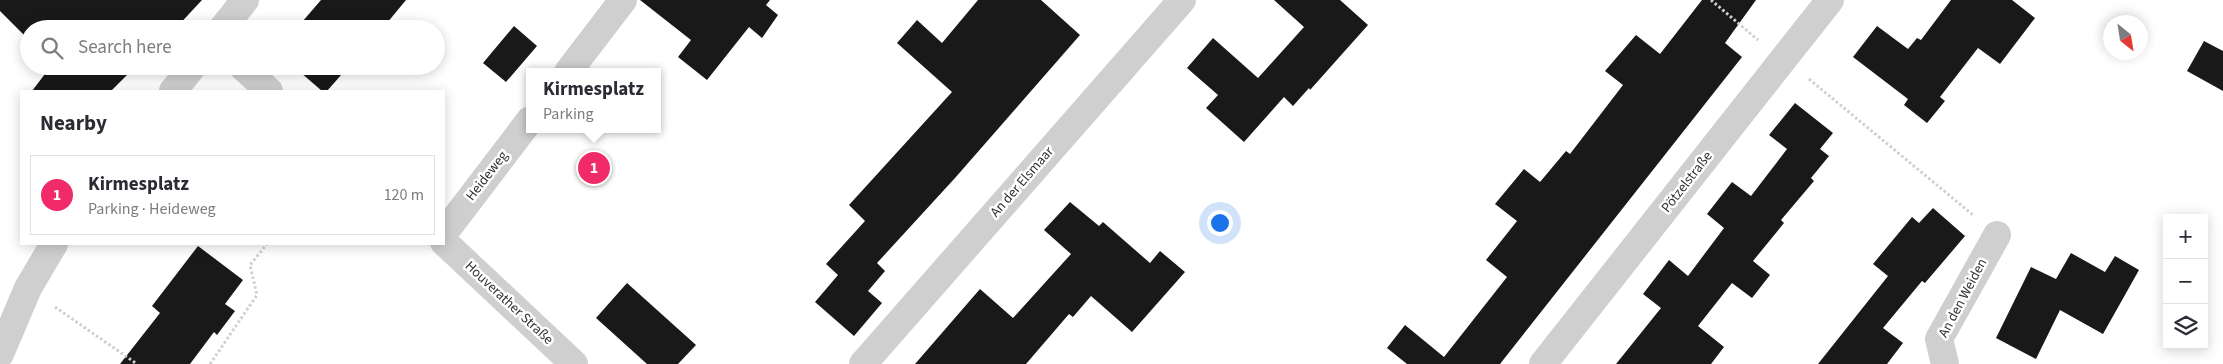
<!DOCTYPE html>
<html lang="en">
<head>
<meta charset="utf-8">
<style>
	:root { --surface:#fff; --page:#f7f7f7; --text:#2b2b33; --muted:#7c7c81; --line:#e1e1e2; --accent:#f12b6a }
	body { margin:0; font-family:"Source Sans 3",sans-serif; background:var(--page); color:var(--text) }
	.controls { position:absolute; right:15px; bottom:15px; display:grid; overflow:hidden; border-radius:0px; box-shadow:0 2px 12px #0003 }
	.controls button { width:45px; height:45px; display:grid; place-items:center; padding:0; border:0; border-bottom:1px solid var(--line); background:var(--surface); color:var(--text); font:25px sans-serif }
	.compass { position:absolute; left:2103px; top:15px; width:45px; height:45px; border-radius:50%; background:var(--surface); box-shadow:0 2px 12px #0003; rotate:150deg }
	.you { position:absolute; left:1219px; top:222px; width:18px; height:18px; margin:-12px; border:4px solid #fff; border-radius:50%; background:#1a73e8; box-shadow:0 0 0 8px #1a73e833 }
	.badge { display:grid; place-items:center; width:32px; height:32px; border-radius:50%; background:var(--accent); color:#fff; font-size:16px; font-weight:700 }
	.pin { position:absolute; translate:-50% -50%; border:2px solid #fff; box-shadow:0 1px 5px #0006 }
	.popup { position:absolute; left:526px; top:68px; width:135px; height:65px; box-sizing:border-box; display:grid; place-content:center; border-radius:0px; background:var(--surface); filter:drop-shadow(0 1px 4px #0005); font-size:16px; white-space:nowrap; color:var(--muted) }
	.popup b { font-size:19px; color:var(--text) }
	.popup::after { content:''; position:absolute; left:50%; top:100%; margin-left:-10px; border:10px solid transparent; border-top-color:var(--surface) }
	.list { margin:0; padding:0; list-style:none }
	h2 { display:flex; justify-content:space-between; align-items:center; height:65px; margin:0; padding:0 20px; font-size:21px }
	h2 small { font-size:16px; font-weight:400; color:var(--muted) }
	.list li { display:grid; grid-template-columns:32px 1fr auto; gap:15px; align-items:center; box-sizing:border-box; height:80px; margin:0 10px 10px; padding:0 10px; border:1px solid var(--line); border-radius:0px }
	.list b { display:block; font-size:19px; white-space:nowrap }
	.list p { margin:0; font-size:16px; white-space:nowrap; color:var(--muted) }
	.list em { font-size:16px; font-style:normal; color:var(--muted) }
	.icon { flex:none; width:28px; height:28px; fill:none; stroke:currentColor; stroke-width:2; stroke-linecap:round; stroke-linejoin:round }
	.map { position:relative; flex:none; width:2223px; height:364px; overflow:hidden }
	.search { position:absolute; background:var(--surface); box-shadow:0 2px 12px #0003; left:20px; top:20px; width:425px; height:55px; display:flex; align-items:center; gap:12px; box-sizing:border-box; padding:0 18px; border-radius:28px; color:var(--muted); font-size:19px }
	.panel { position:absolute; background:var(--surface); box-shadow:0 2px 12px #0003; left:20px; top:90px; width:425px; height:155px; border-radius:0px }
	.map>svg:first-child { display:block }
	.building { fill:#191919 }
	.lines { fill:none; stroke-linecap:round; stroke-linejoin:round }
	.path { stroke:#cfcfcf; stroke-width:3; stroke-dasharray:2.5 2.5; stroke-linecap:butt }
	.minor { stroke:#cfcfcf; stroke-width:28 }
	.labels { text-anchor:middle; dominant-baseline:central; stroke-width:5; stroke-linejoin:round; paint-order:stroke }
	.street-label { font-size:14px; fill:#323232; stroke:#fff }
</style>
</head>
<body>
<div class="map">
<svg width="2223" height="364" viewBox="0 0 2223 364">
	<rect width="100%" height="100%" fill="#fff"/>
	<g class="building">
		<path d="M0,0H202L175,29H29V40L0,11Z"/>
		<path d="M321,0H406L382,29H296Z"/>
		<path d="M640,0H770L766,5L778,15L762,38L749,27L707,80L678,57L691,40Z"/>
		<path d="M978,0H1041L1080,35L955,178L877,263L885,271L868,291L882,303L854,336L815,302L838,275L826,264L865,221L849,205L952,92L897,43L917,20L942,43Z"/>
		<path d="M1274,0H1340L1368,25L1310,90L1309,88L1293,106L1284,97L1244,142L1206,108L1218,95L1187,68L1213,38L1258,78L1304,27Z"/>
		<path d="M1702,0H1756L1725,43L1742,57L1500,364H1407L1387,348L1405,325L1444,357L1507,277L1486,260L1517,221L1495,204L1524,169L1540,182L1566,151L1570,154L1623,85L1605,71L1636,35L1660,54Z"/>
		<path d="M1951,0H2012L2035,18L2000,64L1978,48L1940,97L1945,101L1927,123L1904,105L1908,99L1853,57L1877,26L1908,49L1917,38L1921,40Z"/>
		<path d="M514,26L537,46L506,82L483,63Z"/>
		<path d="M2204,41L2223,51V91L2187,71Z"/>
		<path d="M51,66H136L111,91H32Z"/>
		<path d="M293,66H349L327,91H322Z"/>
		<path d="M1795,103L1833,133L1820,149L1829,156L1811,178L1814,181L1781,220L1784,223L1753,261L1770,275L1752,298L1732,283L1698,326L1724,347L1711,364H1616L1661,308L1643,294L1669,260L1688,276L1724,228L1707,214L1732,182L1751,196L1787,149L1769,135Z"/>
		<path d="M1070,202L1099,226L1103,222L1150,263L1160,251L1185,272L1132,332L1091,296L1073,317L1069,314L1026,364H915L980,289L1013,318L1071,254L1044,230Z"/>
		<path d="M1933,208L1965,236L1925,283L1922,281L1883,328L1903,343L1887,364H1818L1888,276L1873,264L1912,217L1919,223Z"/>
		<path d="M198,246L243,280L225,304L235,311L217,335L214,332L190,364H120L160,313L152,306Z"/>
		<path d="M2071,253L2105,272L2115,256L2139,270L2103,334L2060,310L2036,359L1996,338L2031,267L2056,279Z"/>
		<path d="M627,283L696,345L678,364H647L596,318Z"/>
	</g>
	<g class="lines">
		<g class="path">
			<path d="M1711,0L1758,40"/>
			<path d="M1809,79L1973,215"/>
			<path d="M55,307L137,364"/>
			<path d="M210,364L257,295L250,265L267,244"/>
		</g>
		<g class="minor">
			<path d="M222,29L245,0"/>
			<path d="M242,66L269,91"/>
			<path d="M568,72L623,0"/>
			<path d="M173,91L193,66"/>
			<path d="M444,233L530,120"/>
			<path d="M444,242L574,364"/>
			<path d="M0,354L28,288L54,244"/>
			<path d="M863,364L1182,0"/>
			<path d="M1543,364L1830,0"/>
			<path d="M1945,364L1939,339L1997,235"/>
		</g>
	</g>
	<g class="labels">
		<g class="street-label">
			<text transform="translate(487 176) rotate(-52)">Heideweg</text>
			<text transform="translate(1022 182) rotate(-49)">An der Elsmaar</text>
			<text transform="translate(1687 182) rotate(-52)">Pötzelstraße</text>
			<text transform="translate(1963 298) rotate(-62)">An den Weiden</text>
			<text transform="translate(509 303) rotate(43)">Houverather Straße</text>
		</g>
	</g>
</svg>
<div class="controls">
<button>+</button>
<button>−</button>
<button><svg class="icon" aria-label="layers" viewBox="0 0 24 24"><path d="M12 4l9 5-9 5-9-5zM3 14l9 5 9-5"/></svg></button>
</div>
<svg class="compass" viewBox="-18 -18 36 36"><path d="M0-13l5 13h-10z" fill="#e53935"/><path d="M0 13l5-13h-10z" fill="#7c7c81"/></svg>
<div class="you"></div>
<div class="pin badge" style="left:594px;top:168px">1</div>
<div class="popup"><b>Kirmesplatz</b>Parking</div>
<div class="search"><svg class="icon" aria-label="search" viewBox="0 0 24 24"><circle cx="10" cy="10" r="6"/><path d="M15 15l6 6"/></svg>Search here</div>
<section class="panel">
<h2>Nearby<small></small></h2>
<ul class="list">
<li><span class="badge">1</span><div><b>Kirmesplatz</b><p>Parking · Heideweg</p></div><em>120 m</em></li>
</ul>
</section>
</div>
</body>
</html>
